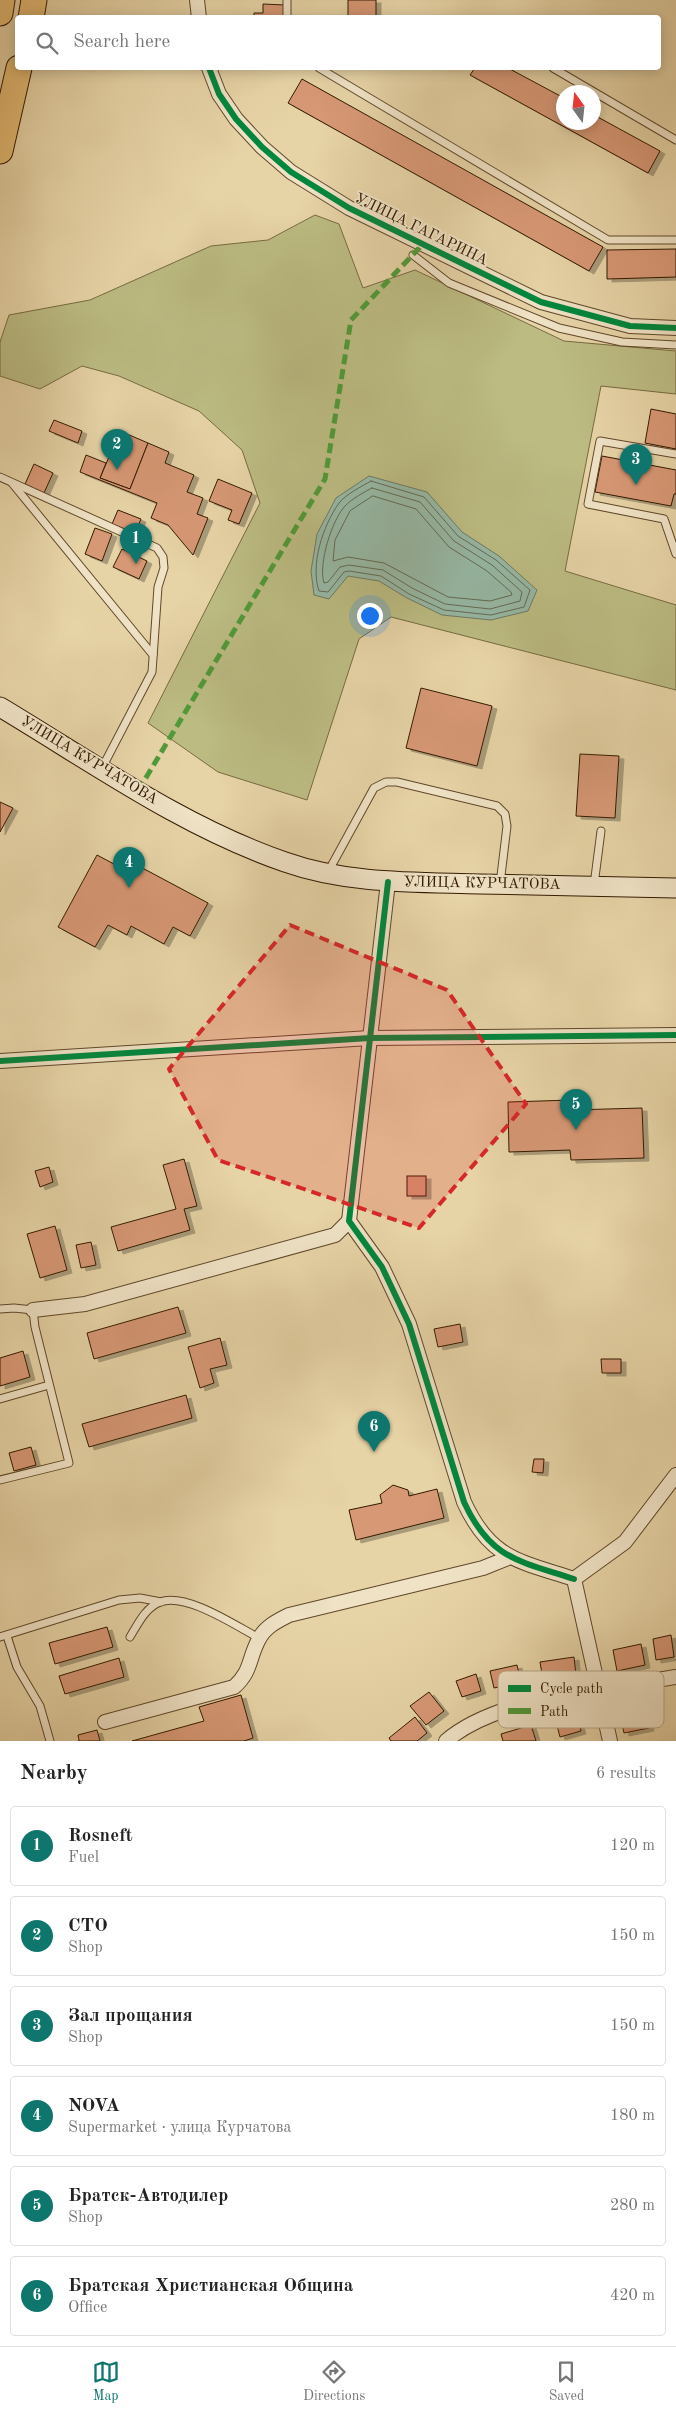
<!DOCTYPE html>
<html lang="en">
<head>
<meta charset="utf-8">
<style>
	:root { --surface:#fff; --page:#f6f6f6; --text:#222; --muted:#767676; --line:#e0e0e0; --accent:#0f766e }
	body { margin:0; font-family:"Old Standard TT",serif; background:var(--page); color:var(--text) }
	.compass { position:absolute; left:556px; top:85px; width:45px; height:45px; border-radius:50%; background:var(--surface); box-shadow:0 2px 12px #0003; rotate:345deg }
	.you { position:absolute; left:369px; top:615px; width:18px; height:18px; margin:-12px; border:4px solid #fff; border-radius:50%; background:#1a73e8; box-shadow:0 0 0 8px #1a73e833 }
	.badge { display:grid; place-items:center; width:32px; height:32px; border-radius:50%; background:var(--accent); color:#fff; font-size:16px; font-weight:700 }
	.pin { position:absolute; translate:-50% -41px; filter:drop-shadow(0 1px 2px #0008) }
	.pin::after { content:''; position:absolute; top:26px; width:18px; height:15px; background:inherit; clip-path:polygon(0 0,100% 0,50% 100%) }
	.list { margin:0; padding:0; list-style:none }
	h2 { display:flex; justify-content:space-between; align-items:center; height:65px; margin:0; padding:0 20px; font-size:21px }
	h2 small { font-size:16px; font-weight:400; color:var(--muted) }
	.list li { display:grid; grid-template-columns:32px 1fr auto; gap:15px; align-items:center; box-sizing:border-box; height:80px; margin:0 10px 10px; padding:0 10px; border:1px solid var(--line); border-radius:5px }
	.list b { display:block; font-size:19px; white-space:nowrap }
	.list p { margin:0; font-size:16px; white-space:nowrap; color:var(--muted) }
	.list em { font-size:16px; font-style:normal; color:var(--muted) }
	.icon { flex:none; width:28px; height:28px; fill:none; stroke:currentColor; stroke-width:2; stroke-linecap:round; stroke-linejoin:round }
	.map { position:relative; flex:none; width:676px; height:1741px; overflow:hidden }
	.search { position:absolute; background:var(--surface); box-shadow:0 2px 12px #0003; left:15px; right:15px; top:15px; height:55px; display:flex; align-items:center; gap:12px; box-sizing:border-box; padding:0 18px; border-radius:5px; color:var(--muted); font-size:19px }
	.sheet { height:605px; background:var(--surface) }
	nav { display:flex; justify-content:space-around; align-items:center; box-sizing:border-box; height:70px; border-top:1px solid var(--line); background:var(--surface); font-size:14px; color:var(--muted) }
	nav a { display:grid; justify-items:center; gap:2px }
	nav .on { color:var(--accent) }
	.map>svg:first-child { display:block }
	.green { fill:#bbbb82; stroke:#776a41 }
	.water { fill:#96b8a5; stroke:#6e7963 }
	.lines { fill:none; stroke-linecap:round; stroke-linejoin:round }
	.shore { stroke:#646952; stroke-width:1 }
	.building { fill:#d79875; stroke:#331a00; filter:url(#shadow) }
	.lane-casing { stroke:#60482a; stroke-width:9 }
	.street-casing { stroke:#60482a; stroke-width:16 }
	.secondary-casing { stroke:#331a00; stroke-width:21 }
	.highway-casing { stroke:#331a00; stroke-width:27 }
	.lane { stroke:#efe2c5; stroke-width:7 }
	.street { stroke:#efe2c5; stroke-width:14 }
	.secondary { stroke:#efe2c5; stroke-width:19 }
	.highway { stroke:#e3ba73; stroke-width:25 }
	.quiet { stroke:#519939; stroke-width:5; stroke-dasharray:10 5; stroke-linecap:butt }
	.cycleway-casing { stroke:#efe2c5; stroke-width:9 }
	.cycleway { stroke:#00873e; stroke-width:6 }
	.marked { fill:#d62828; fill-opacity:0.2; stroke:#d62828; stroke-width:4; stroke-dasharray:10 6; stroke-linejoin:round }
	.labels { text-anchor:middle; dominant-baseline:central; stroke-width:4; stroke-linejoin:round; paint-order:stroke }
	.street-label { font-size:15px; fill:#331a00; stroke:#efe2c5 }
	.key { fill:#efe2c5; stroke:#b7a68a; stroke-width:1 }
	.key-label { font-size:14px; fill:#331a00 }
</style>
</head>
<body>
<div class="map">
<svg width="676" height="1741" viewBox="0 0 676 1741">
	<defs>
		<filter id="shadow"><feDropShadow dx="5" dy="3" stdDeviation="0" flood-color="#0004"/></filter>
	</defs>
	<rect width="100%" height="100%" fill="#e6d3a6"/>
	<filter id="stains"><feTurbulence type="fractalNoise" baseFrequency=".004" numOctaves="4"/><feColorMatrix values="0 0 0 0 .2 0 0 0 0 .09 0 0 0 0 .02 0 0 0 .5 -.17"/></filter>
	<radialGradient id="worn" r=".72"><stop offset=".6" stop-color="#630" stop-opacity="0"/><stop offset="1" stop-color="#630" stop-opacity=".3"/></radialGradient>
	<path class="green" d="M315,215L339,224L363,288L415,270L564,341L676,351V394L601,386L565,571L676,605V690L391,617L359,639L307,800L218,772L148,723L260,503L242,450L199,411L119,376L82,366L40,389L0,376V342L9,315L90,300L211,246L268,240Z"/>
	<path class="water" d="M369,476L427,492L462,532L499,556L537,590L528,611L491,620L442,615L407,598L379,581L348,576L329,599L314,595L311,571L317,534L336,498Z"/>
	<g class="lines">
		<g class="shore">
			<path d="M371,481L424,497L458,536L496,560L530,590L524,607L491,615L444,610L409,594L381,576L349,571L344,572L328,592L319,591C310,564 323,526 339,503C345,495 362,486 371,481Z"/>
			<path d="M372,488L420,502L454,541L492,565L522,592L520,601L490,609L445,604L412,588L383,570L349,565L340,567L328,582L324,583C318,564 332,519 346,505C352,499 364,492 372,488Z"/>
			<path d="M373,496L416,509L449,547L487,571L511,592L512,595L490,601L448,597L384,563L348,557L333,561L335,540L350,511Z"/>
		</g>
	</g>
	<g class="building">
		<rect x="348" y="0" width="28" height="16"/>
		<path d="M263,4L285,5V18H254V13H263Z"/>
		<path d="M475,68H508L564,98V122H594V115L660,151L648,173L470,75Z"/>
		<path d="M302,79L603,247L589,271L288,103Z"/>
		<path d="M676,249V277L607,279V250Z"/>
		<path d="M651,409L676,414V449L645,443Z"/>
		<path d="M54,420L82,431L78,443L49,431Z"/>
		<path d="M120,431L148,443L130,489L100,478Z"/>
		<path d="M148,443L169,452L165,463L194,475L187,492L203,498L197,514L208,518L193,555L168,525L151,518L157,503L80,472L86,455L106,463L100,478L130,489Z"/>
		<path d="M602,456L676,470V494H674L671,506L595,492Z"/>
		<path d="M34,464L53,473L44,493L25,484Z"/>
		<path d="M218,479L252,493L239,524L228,520L232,510L209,501Z"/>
		<path d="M118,510L141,519L135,533L112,524Z"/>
		<path d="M95,528L112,534L102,561L85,554Z"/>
		<path d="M122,549L147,561L139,579L113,567Z"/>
		<path d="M421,688L492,706L477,766L406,748Z"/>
		<path d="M580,754L619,756L615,818L576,816Z"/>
		<path d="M0,802L13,808L0,832Z"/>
		<path d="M97,855L129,872L133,863L208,903L190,936L173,927L164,944L131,926L127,935L108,925L95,947L58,927Z"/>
		<path d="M572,1100V1110L642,1108L644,1158L571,1160L570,1150L509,1152L508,1102Z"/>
		<path d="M184,1159L197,1206L184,1209L190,1230L118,1251L111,1227L176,1209L163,1165Z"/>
		<path d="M49,1167L53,1182L40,1187L35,1171Z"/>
		<rect x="407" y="1176" width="19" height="20"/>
		<path d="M55,1226L67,1270L40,1278L27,1234Z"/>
		<path d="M91,1242L96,1265L81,1268L76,1245Z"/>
		<path d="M178,1307L186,1333L94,1359L87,1333Z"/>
		<path d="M460,1324L463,1342L438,1347L434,1329Z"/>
		<path d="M220,1338L227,1365L210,1369L214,1383L200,1388L188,1347Z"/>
		<path d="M23,1351L30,1377L0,1386V1358Z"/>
		<path d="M601,1359H621V1373H602Z"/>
		<path d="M186,1395L192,1418L89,1447L82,1424Z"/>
		<path d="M31,1447L36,1465L14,1471L9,1453Z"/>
		<path d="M534,1459H544L543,1473L532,1472Z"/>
		<path d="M393,1485L408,1490L409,1496L437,1489L444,1518L356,1540L349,1510L382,1503L380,1495Z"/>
		<path d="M107,1627L113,1647L55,1664L49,1643Z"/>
		<path d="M671,1635L674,1657L656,1660L653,1639Z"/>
		<path d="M641,1644L645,1665L617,1671L613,1650Z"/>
		<path d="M574,1657L576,1675L543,1680L540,1662Z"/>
		<path d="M119,1658L124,1677L65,1694L59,1676Z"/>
		<path d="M517,1665L521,1682L494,1688L490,1671Z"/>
		<path d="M476,1674L481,1691L462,1697L456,1681Z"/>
		<path d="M429,1692L444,1711L426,1725L410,1706Z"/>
		<path d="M241,1695L253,1738L244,1741H132L204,1721L199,1707Z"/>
		<path d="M643,1700L649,1728L624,1733L618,1705Z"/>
		<path d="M576,1713L581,1731L560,1737L555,1718Z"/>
		<path d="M415,1717L427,1733L417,1741H391L389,1738Z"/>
		<path d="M531,1725L536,1741H503L501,1734Z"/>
		<path d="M97,1730L100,1741H79L78,1735Z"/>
	</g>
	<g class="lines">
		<defs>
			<g id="lane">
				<path d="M287,18V0"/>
				<path d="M319,68L608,240H676"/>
				<path d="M553,68L676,140"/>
				<path d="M413,255L449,283L559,328L622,342L676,345"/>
				<path d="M676,454L600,441L588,504L664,519L676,554"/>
				<path d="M0,477L157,548L163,557L164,568L158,587L152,672L102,768"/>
				<path d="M12,483L153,655"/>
				<path d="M328,872L374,788L386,782H397L497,806L505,814L507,826L500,884"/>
				<path d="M594,885L601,831"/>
				<path d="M0,1309L14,1308L33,1310L35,1327L69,1463L0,1480"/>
				<path d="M0,1399L49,1385"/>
				<path d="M7,1636L17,1667L40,1706L50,1741"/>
				<path d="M0,1637L119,1600L140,1598L161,1602"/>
				<path d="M130,1637C138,1624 145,1608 160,1602C186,1592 236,1626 259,1638"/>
			</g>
			<g id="street">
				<path d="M197,0L199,18"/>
				<path d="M209,68L219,94L236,119L262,147L291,172L349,208L541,302L630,326L676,328"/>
				<path d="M388,882L349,1221L382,1267L409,1324L464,1502C490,1559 519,1561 574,1579"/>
				<path d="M0,1061L370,1038L676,1035"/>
				<path d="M33,1310L85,1304L335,1235L349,1221"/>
				<path d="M105,1722L234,1687C252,1671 248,1659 259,1639C265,1627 277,1621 289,1615L483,1568L508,1558"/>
				<path d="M446,1741C498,1696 608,1689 676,1677"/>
				<path d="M610,1741L574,1579L625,1542L676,1475"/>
			</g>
			<path id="secondary" d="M0,707C92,762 183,827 285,862C347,884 415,882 480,884C545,885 611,887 676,888"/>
			<g id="highway">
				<path d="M0,13L2,0"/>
				<path d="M31,18L34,0"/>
				<path d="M0,151L19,68"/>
			</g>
		</defs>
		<use href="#lane" class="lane-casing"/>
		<use href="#street" class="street-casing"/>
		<use href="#secondary" class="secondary-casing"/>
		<use href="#highway" class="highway-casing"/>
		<use href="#lane" class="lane"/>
		<use href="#street" class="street"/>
		<use href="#secondary" class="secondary"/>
		<use href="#highway" class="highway"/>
		<path class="quiet" d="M138,791L325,479L351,320L422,245"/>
		<defs>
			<g id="cycleway">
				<path d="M209,68L219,94L236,119L262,147L291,172L349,208L541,302L630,326L676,328"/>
				<path d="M388,882L349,1221L382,1267L409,1324L464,1502C490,1559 519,1561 574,1579"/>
				<path d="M0,1061L370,1038L676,1035"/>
			</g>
		</defs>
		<use href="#cycleway" class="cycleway-casing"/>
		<use href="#cycleway" class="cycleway"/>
	</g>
	<path class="marked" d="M290,925L447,990L526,1104L419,1228L218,1160L169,1069Z"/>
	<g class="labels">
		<g class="street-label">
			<text transform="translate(421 230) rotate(26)">УЛИЦА ГАГАРИНА</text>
			<text transform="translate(89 761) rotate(31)">УЛИЦА КУРЧАТОВА</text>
			<text transform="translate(482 884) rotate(1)">УЛИЦА КУРЧАТОВА</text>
		</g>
	</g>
	<rect x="498" y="1671" width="166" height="57" rx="8" class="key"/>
	<rect x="508" y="1685" width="23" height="7" fill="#00873e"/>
	<rect x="508" y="1708" width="23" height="6" fill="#519939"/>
	<g class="key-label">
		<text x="540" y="1693">Cycle path</text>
		<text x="540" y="1716">Path</text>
	</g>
	<rect width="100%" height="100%" filter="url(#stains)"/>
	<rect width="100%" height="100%" fill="url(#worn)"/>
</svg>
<svg class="compass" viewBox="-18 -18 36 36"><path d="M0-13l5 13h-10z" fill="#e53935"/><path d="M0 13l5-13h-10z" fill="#767676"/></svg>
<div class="you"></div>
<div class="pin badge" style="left:136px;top:564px">1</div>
<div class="pin badge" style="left:117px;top:470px">2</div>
<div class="pin badge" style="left:636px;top:485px">3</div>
<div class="pin badge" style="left:129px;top:888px">4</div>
<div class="pin badge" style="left:576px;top:1130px">5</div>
<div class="pin badge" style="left:374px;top:1452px">6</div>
<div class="search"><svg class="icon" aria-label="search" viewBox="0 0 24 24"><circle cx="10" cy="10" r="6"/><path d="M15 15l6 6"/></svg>Search here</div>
</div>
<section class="sheet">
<h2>Nearby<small>6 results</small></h2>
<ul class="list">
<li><span class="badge">1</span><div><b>Rosneft</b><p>Fuel</p></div><em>120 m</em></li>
<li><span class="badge">2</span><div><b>СТО</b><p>Shop</p></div><em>150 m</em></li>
<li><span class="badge">3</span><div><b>Зал прощания</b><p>Shop</p></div><em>150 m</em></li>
<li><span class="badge">4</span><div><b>NOVA</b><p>Supermarket · улица Курчатова</p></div><em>180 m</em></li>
<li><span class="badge">5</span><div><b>Братск-Автодилер</b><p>Shop</p></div><em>280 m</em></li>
<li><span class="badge">6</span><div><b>Братская Христианская Община</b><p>Office</p></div><em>420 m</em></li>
</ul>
</section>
<nav>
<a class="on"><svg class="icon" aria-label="map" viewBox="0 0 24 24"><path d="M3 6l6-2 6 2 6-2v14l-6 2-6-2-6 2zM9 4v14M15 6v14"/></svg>Map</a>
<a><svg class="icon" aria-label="directions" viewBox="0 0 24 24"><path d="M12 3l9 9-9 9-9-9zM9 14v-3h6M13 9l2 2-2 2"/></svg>Directions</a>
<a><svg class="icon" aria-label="saved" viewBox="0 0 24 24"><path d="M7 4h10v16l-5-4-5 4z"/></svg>Saved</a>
</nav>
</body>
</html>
